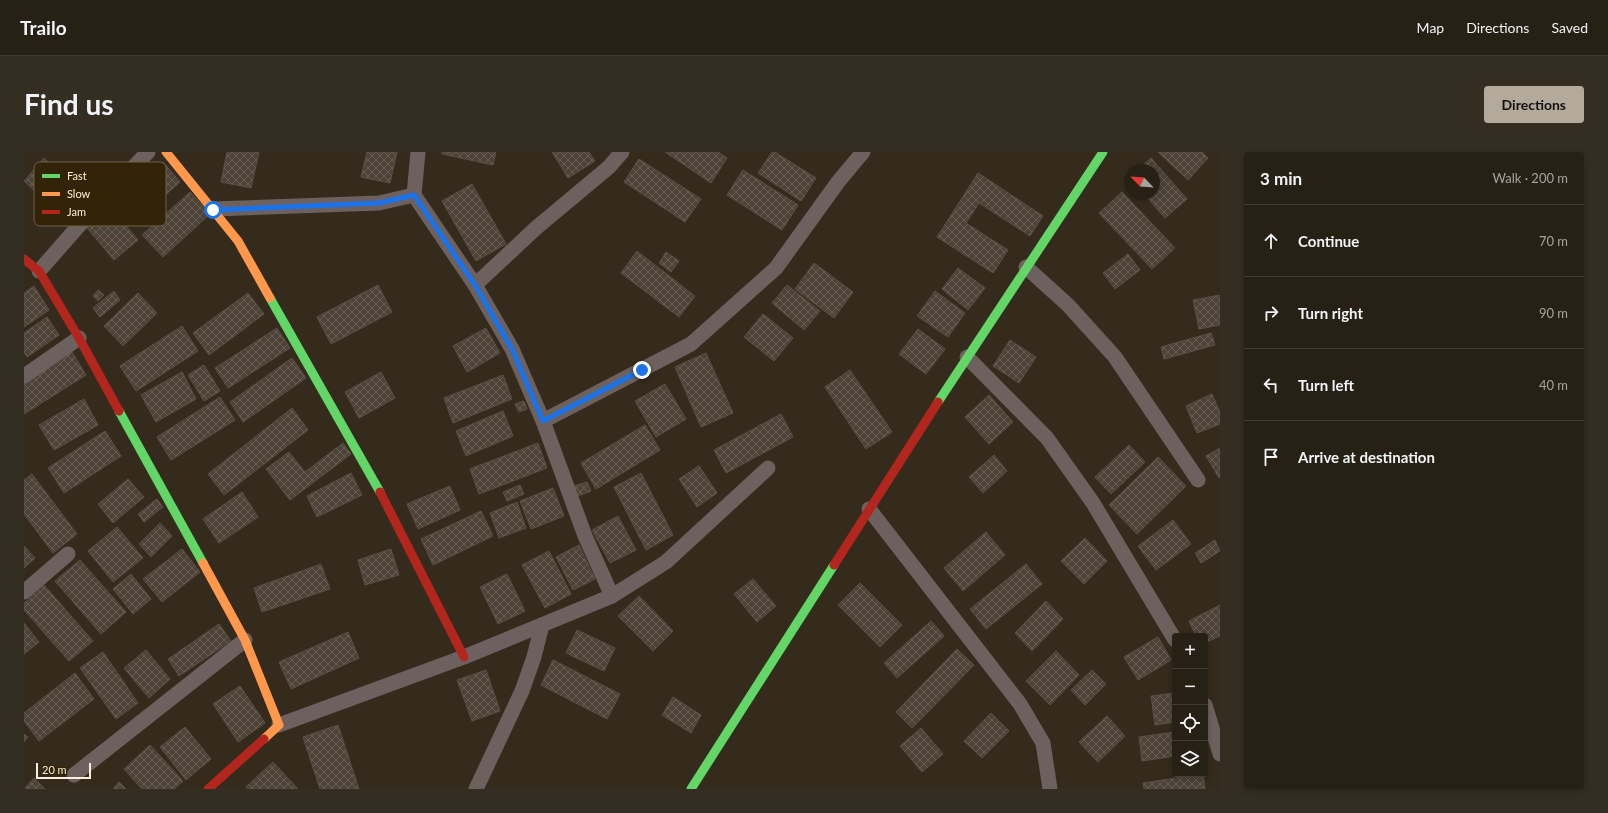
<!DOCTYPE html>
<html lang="en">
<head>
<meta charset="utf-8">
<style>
	:root { --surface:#272015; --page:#332d22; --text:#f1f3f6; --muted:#a4a3a0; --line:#433e34; --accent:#b4aa9b }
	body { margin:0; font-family:Lato,sans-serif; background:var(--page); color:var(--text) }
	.controls { position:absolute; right:12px; bottom:12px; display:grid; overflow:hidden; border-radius:4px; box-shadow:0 2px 6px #0003 }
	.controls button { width:36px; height:36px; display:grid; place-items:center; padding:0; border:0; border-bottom:1px solid var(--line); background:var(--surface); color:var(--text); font:20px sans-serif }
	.compass { position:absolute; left:1100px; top:12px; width:36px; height:36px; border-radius:50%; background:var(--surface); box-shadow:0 2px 6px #0003; rotate:295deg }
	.scale { position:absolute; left:12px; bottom:10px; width:55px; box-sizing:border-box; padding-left:4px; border:2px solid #f9efdf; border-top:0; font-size:11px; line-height:14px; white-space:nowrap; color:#f9efdf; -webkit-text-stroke:3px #332407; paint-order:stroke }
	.stop { position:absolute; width:12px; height:12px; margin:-9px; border:3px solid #1a73e8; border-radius:50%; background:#fff }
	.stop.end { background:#1a73e8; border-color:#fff; box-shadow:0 1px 4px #0008 }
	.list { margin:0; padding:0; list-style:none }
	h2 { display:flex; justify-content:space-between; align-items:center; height:52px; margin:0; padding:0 16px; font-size:17px }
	h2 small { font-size:13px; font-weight:400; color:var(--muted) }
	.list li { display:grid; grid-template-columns:26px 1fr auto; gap:12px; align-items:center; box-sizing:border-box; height:72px; padding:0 16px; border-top:1px solid var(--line) }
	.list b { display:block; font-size:15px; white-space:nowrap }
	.list em { font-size:13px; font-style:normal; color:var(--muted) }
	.icon { flex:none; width:22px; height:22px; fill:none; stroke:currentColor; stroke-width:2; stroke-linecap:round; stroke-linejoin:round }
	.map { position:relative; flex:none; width:1196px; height:637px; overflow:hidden; border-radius:4px }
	header { display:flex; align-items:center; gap:24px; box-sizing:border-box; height:56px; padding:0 20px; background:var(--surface); border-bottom:1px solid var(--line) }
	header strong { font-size:19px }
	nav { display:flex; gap:22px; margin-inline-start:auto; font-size:14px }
	.intro { display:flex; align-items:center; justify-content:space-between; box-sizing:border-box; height:96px; padding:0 24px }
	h1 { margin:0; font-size:28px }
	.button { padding:10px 18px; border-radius:4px; background:var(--accent); color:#111; font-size:14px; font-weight:700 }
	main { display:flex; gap:24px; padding:0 24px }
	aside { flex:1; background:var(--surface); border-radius:4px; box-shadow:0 2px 6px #0003 }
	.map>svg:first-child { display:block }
	.building { fill:url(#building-cross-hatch); stroke:#5a5046 }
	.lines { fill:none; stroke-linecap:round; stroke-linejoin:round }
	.street { stroke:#6c615e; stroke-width:15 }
	.fast { stroke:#63d668; stroke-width:9 }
	.slow { stroke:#ff974d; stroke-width:9 }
	.jam { stroke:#b3261e; stroke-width:9 }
	.route { stroke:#1a73e8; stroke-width:5 }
	.key { fill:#332407; stroke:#6e6148; stroke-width:1 }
	.key-label { font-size:11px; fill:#f9efdf }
</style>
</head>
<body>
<header>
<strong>Trailo</strong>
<nav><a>Map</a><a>Directions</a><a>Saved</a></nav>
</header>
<div class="intro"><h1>Find us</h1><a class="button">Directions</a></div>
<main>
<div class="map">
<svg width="1196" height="637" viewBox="0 0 1196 637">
	<defs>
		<pattern id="building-cross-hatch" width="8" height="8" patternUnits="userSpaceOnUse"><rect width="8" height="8" fill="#4c4238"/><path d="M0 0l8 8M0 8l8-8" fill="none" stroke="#675e54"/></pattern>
	</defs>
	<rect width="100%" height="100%" fill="#342b1c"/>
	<g class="building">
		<path d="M203,0H235L227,36L197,30Z"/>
		<path d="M343,0H373L366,31L337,25Z"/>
		<path d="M418,0H472L469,13L418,2Z"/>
		<path d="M528,0H565L571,9L544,26Z"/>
		<path d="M641,0H694L703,6L687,31Z"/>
		<path d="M748,0H751L792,26L777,49L734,21Z"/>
		<path d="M1134,0H1178L1184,6L1164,28Z"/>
		<path d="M20,6L49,33L28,55L0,29Z"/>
		<path d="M1127,6L1163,47L1141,66L1120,42H1130V18H1113Z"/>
		<path d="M615,7L677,47L661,70L600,30Z"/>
		<path d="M139,10L156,30L129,54L111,35Z"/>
		<path d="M719,18L774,53L758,78L703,43Z"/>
		<path d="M954,21L1019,64L1006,84L955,51L942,71L984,98L969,121L913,85Z"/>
		<path d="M448,32L482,92L452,109L418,49Z"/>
		<path d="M166,40L186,62L139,105L118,83Z"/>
		<path d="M1098,40L1151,96L1128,117L1075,61Z"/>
		<path d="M87,56L114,88L90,108L63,76Z"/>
		<path d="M613,99L671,144L655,165L597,121Z"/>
		<path d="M642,100L655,109L647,120L635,111Z"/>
		<path d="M1104,102L1116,118L1091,137L1079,121Z"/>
		<path d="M790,111L829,140L810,166L771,137Z"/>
		<path d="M934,116L961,136L944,158L918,137Z"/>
		<path d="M354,133L368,160L307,192L293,165Z"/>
		<path d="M763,133L796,159L780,178L748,151Z"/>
		<path d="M10,134L25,158L0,175V141Z"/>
		<path d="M74,138L80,143L74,149L69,144Z"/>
		<path d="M90,139L96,148L76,165L69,156Z"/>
		<path d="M911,139L941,161L924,185L893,164Z"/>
		<path d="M114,141L133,161L99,194L80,174Z"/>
		<path d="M224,141L240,162L185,203L169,181Z"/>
		<path d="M1196,143V173L1175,177L1169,148Z"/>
		<path d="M739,162L769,186L750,209L720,185Z"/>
		<path d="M23,165L35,183L3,205L0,200V181Z"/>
		<path d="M158,174L174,199L112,239L96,214Z"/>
		<path d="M253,176L266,196L204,236L191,216Z"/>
		<path d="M462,176L476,201L443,220L429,194Z"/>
		<path d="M894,177L921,197L902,222L875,202Z"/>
		<path d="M1187,181L1191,193L1140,207L1137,195Z"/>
		<path d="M986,188L1012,205L995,231L969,214Z"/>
		<path d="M48,200L62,223L0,262V231Z"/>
		<path d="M682,201L709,261L677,275L651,215Z"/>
		<path d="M268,206L282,226L219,270L206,250Z"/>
		<path d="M180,213L196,239L180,249L164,223Z"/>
		<path d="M826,218L868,280L842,297L801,235Z"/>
		<path d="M158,220L172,247L132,270L117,243Z"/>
		<path d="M357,220L371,246L335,266L321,240Z"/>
		<path d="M479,223L488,247L429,271L420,246Z"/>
		<path d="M641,232L662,267L632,285L611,249Z"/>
		<path d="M1188,242L1196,260V272L1173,281L1162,254Z"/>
		<path d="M965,243L989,270L965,292L941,265Z"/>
		<path d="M196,245L211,268L147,308L133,285Z"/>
		<path d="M60,247L74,273L30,298L15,273Z"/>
		<path d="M500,249L503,257L495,260L491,252Z"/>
		<path d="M268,256L284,278L200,343L184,322Z"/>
		<path d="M479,259L489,284L442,304L432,279Z"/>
		<path d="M757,262L769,285L702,321L690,298Z"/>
		<path d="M621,273L636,298L572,337L557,311Z"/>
		<path d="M81,279L97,304L40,341L24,316Z"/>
		<path d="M319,291L327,302L266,348L242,317L265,300L281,320Z"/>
		<path d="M514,291L523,316L455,342L446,317Z"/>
		<path d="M1105,293L1121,310L1087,342L1071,325Z"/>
		<path d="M1196,296V325L1195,326L1182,304Z"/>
		<path d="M970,303L983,319L959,341L945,325Z"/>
		<path d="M1134,305L1162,334L1113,382L1085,353Z"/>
		<path d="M675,314L693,341L673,355L655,327Z"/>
		<path d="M327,321L338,343L293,365L283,344Z"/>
		<path d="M617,321L649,383L622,398L590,335Z"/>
		<path d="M8,322L53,382L29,401L0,362V328Z"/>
		<path d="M104,327L120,345L89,371L74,352Z"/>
		<path d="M563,330L567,339L551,345L547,335Z"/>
		<path d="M496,333L500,342L483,349L479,340Z"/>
		<path d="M426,334L436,358L394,377L383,352Z"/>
		<path d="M529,336L540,364L507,377L496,349Z"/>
		<path d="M218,340L234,365L195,391L179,367Z"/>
		<path d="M133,347L139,355L120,370L114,362Z"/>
		<path d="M493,350L502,376L475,386L466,361Z"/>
		<path d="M457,359L469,384L409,413L397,387Z"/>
		<path d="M594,364L612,398L586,411L568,378Z"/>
		<path d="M1149,368L1167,392L1132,418L1114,394Z"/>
		<path d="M136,371L148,384L127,405L115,392Z"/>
		<path d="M93,375L119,406L89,430L64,399Z"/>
		<path d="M962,380L981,403L939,439L920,416Z"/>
		<path d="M1061,386L1083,409L1060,432L1037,409Z"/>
		<path d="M1191,388L1196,399L1177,411L1171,401Z"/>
		<path d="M555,393L571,427L549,438L532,405Z"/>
		<path d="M0,394L11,406L0,416Z"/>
		<path d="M158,397L176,420L138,450L119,427Z"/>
		<path d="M367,397L375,423L341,433L334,408Z"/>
		<path d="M525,399L547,442L521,456L498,413Z"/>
		<path d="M56,408L102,460L77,482L31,429Z"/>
		<path d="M297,412L306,437L238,460L230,436Z"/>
		<path d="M1002,412L1018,432L962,477L946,457Z"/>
		<path d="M107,422L127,447L109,462L89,437Z"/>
		<path d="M483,422L501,459L474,472L456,435Z"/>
		<path d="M729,427L752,454L733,470L710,442Z"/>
		<path d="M836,431L878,473L856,495L814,453Z"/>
		<path d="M20,433L69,489L45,509L0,458V451Z"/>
		<path d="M615,444L649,479L629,499L594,464Z"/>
		<path d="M1022,449L1039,467L1008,499L991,481Z"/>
		<path d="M1196,453V484L1181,491V484H1172L1165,469Z"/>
		<path d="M907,469L920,484L873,526L860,511Z"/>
		<path d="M0,471L15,490L0,502Z"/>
		<path d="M195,472L207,489L155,524L144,507Z"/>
		<path d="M553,478L591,496L580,519L542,501Z"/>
		<path d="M324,480L335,506L267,537L255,510Z"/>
		<path d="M1134,485L1147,508L1114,528L1100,505Z"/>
		<path d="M933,497L950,513L888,576L872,560Z"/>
		<path d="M122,498L146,527L125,546L100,516Z"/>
		<path d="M1032,499L1055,523L1026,553L1002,529Z"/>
		<path d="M79,500L114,551L92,567L56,516Z"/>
		<path d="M529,508L596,542L583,567L517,533Z"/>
		<path d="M462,518L476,559L448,569L433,528Z"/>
		<path d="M1068,518L1082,532L1061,553L1047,538Z"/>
		<path d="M51,521L70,547L15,589L0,569V561Z"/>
		<path d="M216,534L241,571L214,590L189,552Z"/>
		<path d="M1151,541V570L1131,573L1127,544Z"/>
		<path d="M649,545L677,563L667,581L638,563Z"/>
		<path d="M967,561L985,579L958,606L940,589Z"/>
		<path d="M1083,564L1101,584L1074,610L1055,590Z"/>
		<path d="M314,573L335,637H296L279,585Z"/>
		<path d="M161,575L187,607L162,628L136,595Z"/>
		<path d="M897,576L919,602L898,620L876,594Z"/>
		<path d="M1151,580V604L1118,609L1115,585Z"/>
		<path d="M0,582L4,585L0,590Z"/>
		<path d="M126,593L159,629L150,637H118L100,617Z"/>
		<path d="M249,610L274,637H224L222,635Z"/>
		<path d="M1179,622L1181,637H1120L1119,631Z"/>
		<path d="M10,626L21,637H0Z"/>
		<path d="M95,630L102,637H89Z"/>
	</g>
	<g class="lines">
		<g class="street">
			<path d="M390,43L451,133L488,197L519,269L561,384L588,444"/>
			<path d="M189,57L355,51L390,43L394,0"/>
			<path d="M1002,115L1044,153L1091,205L1174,328"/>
			<path d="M15,119L73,53L124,0"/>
			<path d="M451,133L512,76L585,15L598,0"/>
			<path d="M943,205L1023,286L1069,351L1151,488"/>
			<path d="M0,224L55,186"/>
			<path d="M519,269L667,192L752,116L814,30L839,0"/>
			<path d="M845,357L996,552L1019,591L1026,637"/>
			<path d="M0,440L44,402"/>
			<path d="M1181,553L1196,602"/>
			<path d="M255,573L440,505L588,444L642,410L744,316"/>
			<path d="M50,623L221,488"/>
			<path d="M452,637L498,539L510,505L518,473"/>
		</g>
		<g class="fast">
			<path d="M246,146L356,340"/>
			<path d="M914,250L1079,0"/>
			<path d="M95,259L179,411"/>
			<path d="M667,637L810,413"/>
		</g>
		<g class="slow">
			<path d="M142,0L214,89L246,146"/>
			<path d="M179,411L221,488L255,573L240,587"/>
		</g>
		<g class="jam">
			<path d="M0,107L15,119L55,186L95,259"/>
			<path d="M356,340L440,505"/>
			<path d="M810,413L914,250"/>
			<path d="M184,637L240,587"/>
		</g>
	</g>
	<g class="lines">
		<path class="route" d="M189,58L355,51L390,43L451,133L488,197L519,269L618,218"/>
	</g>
	<rect x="10" y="10" width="132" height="64" rx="6" class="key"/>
	<rect x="18" y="22" width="18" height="4" fill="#63d668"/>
	<rect x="18" y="40" width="18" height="4" fill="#ff974d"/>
	<rect x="18" y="58" width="18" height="4" fill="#b3261e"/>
	<g class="key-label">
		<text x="43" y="28">Fast</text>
		<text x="43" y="46">Slow</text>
		<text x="43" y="64">Jam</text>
	</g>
</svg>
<div class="controls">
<button>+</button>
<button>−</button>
<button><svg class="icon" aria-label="locate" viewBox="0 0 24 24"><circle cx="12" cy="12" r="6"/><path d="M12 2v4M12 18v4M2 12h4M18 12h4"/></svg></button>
<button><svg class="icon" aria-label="layers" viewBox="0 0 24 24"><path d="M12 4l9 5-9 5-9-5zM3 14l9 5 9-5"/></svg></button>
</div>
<svg class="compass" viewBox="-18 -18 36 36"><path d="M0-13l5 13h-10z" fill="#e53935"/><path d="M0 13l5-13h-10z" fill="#a4a3a0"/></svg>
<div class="scale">20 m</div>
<div class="stop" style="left:189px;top:58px"></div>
<div class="stop end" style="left:618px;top:218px"></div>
</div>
<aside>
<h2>3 min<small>Walk · 200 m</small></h2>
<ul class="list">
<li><svg class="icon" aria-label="ahead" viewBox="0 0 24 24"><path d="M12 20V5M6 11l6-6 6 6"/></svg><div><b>Continue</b></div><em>70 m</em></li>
<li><svg class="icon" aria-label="right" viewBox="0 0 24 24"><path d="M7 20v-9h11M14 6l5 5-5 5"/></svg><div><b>Turn right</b></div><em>90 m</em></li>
<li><svg class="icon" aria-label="left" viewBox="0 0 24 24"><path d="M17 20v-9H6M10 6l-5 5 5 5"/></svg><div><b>Turn left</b></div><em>40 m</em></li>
<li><svg class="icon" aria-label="arrive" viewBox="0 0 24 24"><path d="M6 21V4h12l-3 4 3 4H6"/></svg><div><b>Arrive at destination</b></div></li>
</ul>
</aside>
</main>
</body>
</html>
